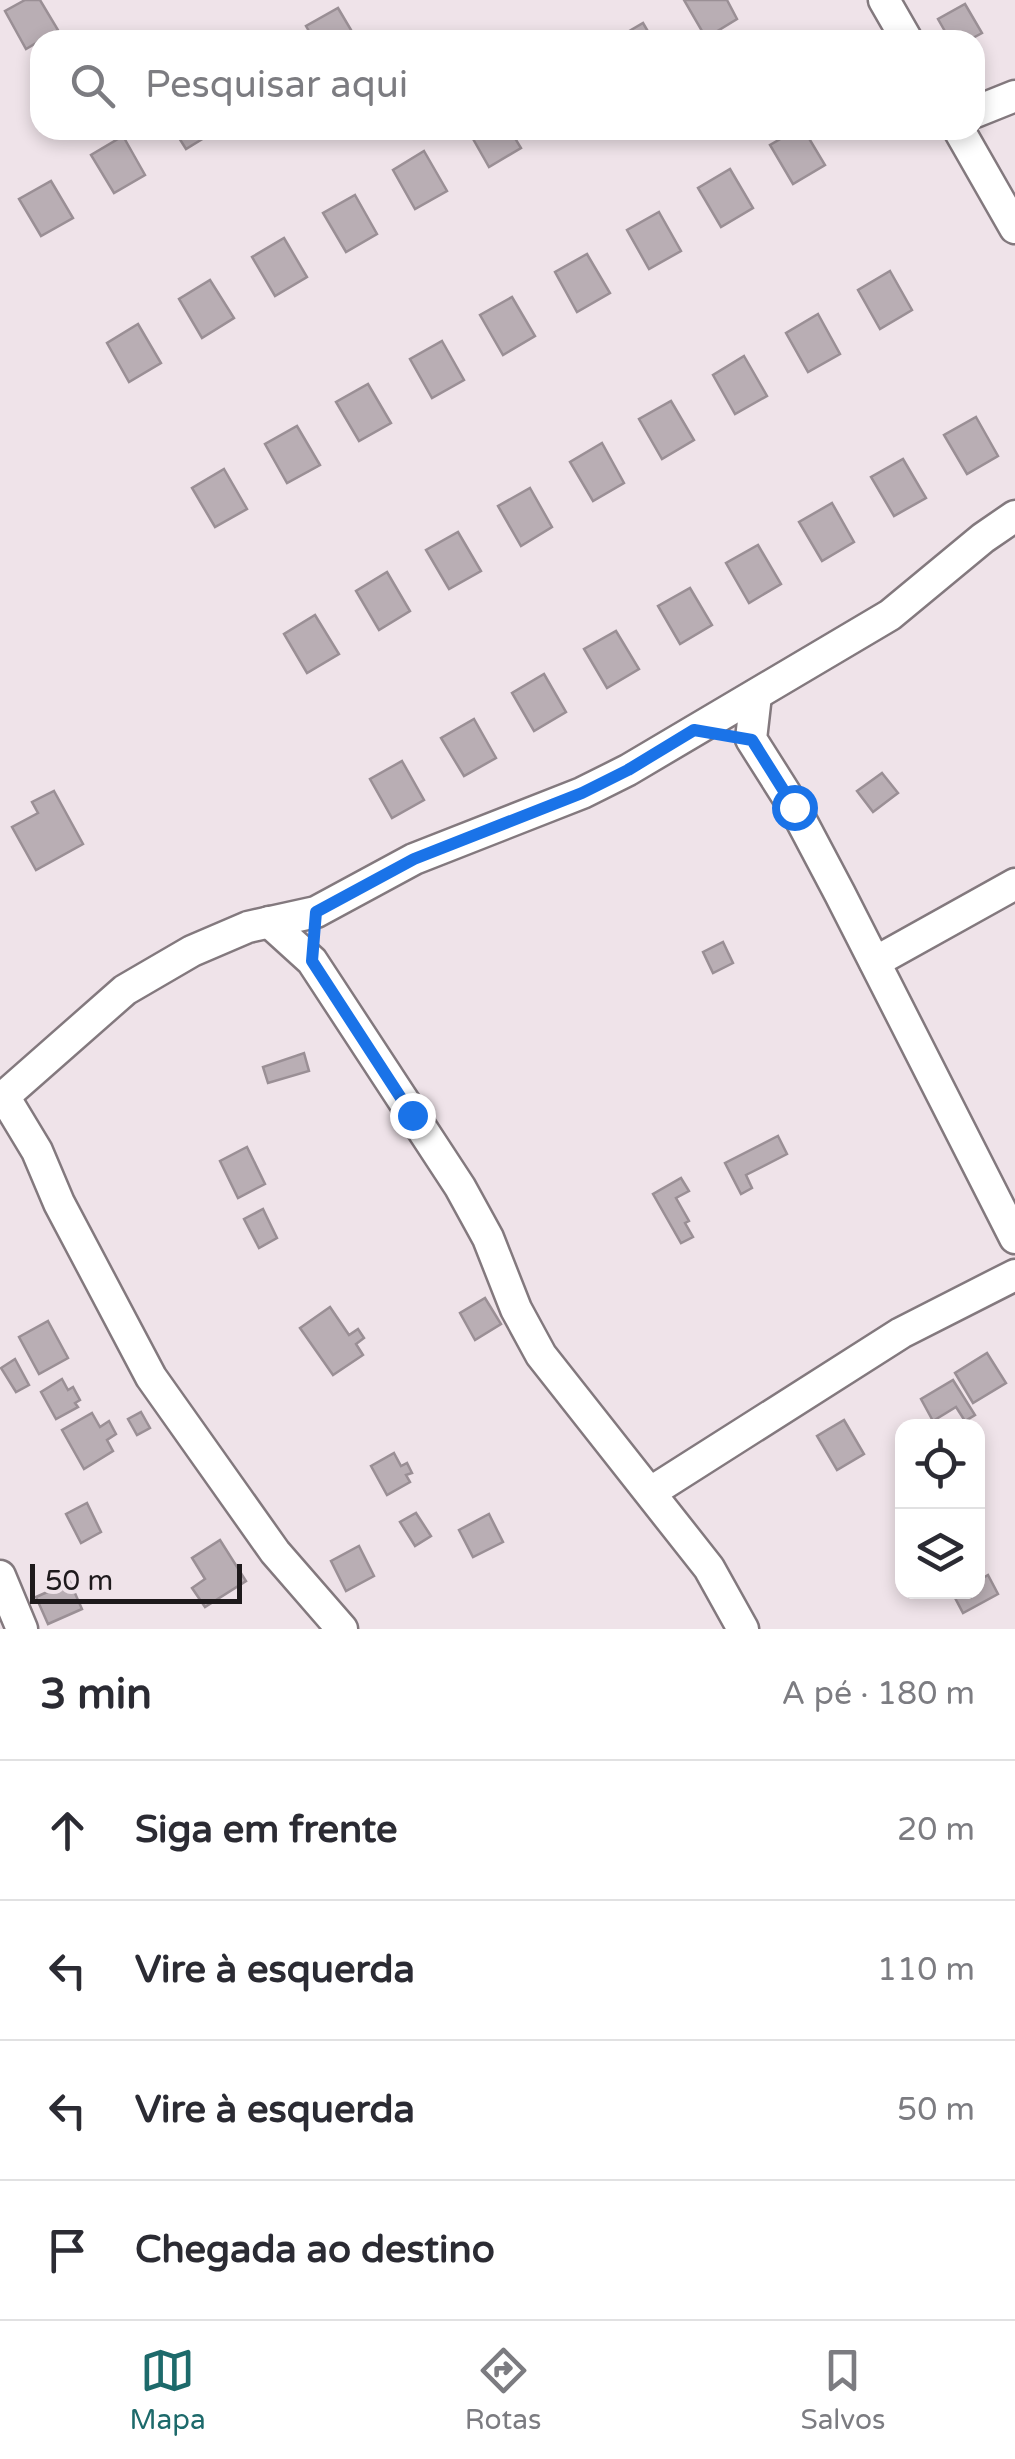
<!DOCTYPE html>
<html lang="pt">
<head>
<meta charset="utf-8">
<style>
	:root { --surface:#fff; --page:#f2f2f3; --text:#2b2b33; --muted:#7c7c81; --line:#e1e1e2; --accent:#1d6a6b }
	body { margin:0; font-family:"Varela Round",sans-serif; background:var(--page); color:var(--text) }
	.controls { position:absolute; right:30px; bottom:30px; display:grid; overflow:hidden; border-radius:20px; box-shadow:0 5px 15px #0003 }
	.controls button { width:90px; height:90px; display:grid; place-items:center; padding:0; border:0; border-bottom:2px solid var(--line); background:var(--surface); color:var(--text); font:50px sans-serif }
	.scale { position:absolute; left:30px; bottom:25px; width:212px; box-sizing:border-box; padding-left:10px; border:5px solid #1e1a1c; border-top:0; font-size:28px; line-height:35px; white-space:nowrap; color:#1e1a1c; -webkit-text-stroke:8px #efe3e9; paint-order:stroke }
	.stop { position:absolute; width:30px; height:30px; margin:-22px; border:8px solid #1a73e8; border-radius:50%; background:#fff }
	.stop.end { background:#1a73e8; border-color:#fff; box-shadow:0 2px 10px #0008 }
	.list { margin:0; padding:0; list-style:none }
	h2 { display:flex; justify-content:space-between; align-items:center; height:130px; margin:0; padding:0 40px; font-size:42px }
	h2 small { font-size:32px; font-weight:400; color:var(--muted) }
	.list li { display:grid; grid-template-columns:65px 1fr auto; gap:30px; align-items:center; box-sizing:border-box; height:140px; padding:0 40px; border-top:2px solid var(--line) }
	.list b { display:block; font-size:38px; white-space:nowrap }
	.list em { font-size:32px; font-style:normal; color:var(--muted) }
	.icon { flex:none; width:55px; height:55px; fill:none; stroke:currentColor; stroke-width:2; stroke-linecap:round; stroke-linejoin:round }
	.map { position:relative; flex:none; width:1015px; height:1629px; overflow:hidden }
	.search { position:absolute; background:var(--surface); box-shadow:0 5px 15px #0003; left:30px; right:30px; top:30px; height:110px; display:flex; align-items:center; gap:25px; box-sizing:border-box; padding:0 35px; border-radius:30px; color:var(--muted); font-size:38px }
	.sheet { height:690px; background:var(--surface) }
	nav { display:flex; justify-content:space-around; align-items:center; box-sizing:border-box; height:140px; border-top:2px solid var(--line); background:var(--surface); font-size:28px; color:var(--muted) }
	nav a { display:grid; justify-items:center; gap:5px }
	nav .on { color:var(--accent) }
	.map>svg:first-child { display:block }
	.building { fill:#b9aeb4; stroke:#9a8f95; stroke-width:2.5 }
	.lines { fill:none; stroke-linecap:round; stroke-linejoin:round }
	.street-casing { stroke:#83797e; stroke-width:35 }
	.street { stroke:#fff; stroke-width:30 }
	.route { stroke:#1a73e8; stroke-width:12 }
</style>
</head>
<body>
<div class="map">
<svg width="1015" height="1629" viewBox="0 0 1015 1629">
	<rect width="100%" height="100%" fill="#efe3e9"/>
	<g class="building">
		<path d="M25,0H40L58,30L26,49L5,11Z"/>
		<path d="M684,0H727L737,19L706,38Z"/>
		<path d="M965,4L982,33L969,40H950L938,19Z"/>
		<path d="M338,8L357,40H314L306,26Z"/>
		<path d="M643,23L653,40H614Z"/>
		<path d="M174,130H217L186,149Z"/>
		<path d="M468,130H510L521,148L489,167Z"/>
		<path d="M796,130H804L825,165L793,184L770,145Z"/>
		<path d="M123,136L145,175L114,193L91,155Z"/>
		<path d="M424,151L447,191L415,209L393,170Z"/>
		<path d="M730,169L753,208L721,227L698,188Z"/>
		<path d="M51,181L73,218L41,236L19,199Z"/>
		<path d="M355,195L377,234L346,252L323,213Z"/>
		<path d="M659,212L681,251L649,269L627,230Z"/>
		<path d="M284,238L307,277L275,296L252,257Z"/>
		<path d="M587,254L610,293L577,312L555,272Z"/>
		<path d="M890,271L912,310L880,329L858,290Z"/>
		<path d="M210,280L234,318L202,338L179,299Z"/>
		<path d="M512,297L535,336L503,355L480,315Z"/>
		<path d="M818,314L840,354L808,372L786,333Z"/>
		<path d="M138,324L161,363L129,382L107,343Z"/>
		<path d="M442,341L464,380L432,398L410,359Z"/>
		<path d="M744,356L767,396L735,414L713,375Z"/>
		<path d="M368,384L391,423L359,441L336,402Z"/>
		<path d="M671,401L694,440L662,459L639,419Z"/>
		<path d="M976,417L998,456L967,474L944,435Z"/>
		<path d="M297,426L320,465L287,483L265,444Z"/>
		<path d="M602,443L624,483L593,501L570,462Z"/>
		<path d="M903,459L926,498L894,516L871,477Z"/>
		<path d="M224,469L247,509L215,527L192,488Z"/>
		<path d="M530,488L552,527L521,546L498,506Z"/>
		<path d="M832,503L854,542L822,561L799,522Z"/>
		<path d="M458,532L481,571L449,589L426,550Z"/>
		<path d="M758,545L781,584L749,603L726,563Z"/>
		<path d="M387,572L410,611L379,630L356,591Z"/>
		<path d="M690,588L712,625L680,644L658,606Z"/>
		<path d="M315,615L339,654L307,673L284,634Z"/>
		<path d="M616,631L639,669L607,688L584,649Z"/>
		<path d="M544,674L566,712L534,731L512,693Z"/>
		<path d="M474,719L496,758L464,776L441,738Z"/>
		<path d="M402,761L424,800L392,818L370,779Z"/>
		<path d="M882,773L898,793L873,812L857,791Z"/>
		<path d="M54,791L83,844L36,870L12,827L38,813L32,802Z"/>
		<path d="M723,942L733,963L713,973L703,952Z"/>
		<path d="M304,1053L309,1071L268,1083L263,1067Z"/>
		<path d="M778,1136L787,1154L746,1175L752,1188L741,1194L725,1163Z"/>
		<path d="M247,1147L265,1184L238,1198L220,1161Z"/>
		<path d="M681,1178L689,1191L676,1198L689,1221L685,1223L693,1237L681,1243L653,1194Z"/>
		<path d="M263,1209L277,1238L259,1248L244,1219Z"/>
		<path d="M485,1298L501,1324L475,1340L460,1313Z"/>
		<path d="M330,1307L349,1335L358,1329L364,1338L356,1344L363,1355L333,1375L300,1328Z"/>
		<path d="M48,1321L68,1358L39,1374L19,1337Z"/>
		<path d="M987,1353L1006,1383L973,1403L955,1373Z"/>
		<path d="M15,1359L29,1385L16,1392L1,1368Z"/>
		<path d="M62,1379L68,1390L73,1387L80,1400L75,1403L78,1407L56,1419L41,1392Z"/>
		<path d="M953,1380L975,1415L965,1421L956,1407L933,1421L921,1399Z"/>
		<path d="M141,1412L150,1428L137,1435L128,1419Z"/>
		<path d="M92,1413L100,1427L109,1421L116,1434L107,1440L113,1451L84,1469L62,1430Z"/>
		<path d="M844,1420L864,1454L837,1470L817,1436Z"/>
		<path d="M394,1453L401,1466L407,1463L412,1473L406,1475L410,1482L387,1495L371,1466Z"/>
		<path d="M87,1503L101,1532L81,1543L66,1514Z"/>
		<path d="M416,1513L431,1536L415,1546L400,1522Z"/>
		<path d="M489,1514L503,1542L473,1557L459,1530Z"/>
		<path d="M220,1540L246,1581L205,1607L192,1588L205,1579L192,1558Z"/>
		<path d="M359,1546L374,1576L346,1591L331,1561Z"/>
		<path d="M988,1575L998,1594L963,1613L953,1594L978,1592V1581Z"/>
		<path d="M70,1582L82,1609L48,1624L36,1597Z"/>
	</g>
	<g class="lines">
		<defs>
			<g id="street">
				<path d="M884,0L907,40"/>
				<path d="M975,112L1015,96"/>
				<path d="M959,130L1015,228"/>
				<path d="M756,695L751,739L794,807L840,894L1015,1238"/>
				<path d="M269,922L312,961L460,1187L488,1238L516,1309L541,1355L709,1568L743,1629"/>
				<path d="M875,962L1015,884"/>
				<path d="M5,1098L37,1151L59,1203L151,1377L275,1552L342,1629"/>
				<path d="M0,1100L125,990L192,951L248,927L316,912L414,859L582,793L628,770L890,615L983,538L1015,516"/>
				<path d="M651,1492L901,1333L1015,1275"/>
				<path d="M0,1576L22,1629"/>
			</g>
		</defs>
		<use href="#street" class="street-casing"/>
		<use href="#street" class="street"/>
	</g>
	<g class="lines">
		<path class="route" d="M412,1115L312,961L316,912L414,859L582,793L628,770L694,730L752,740L794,807"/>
	</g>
</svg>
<div class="controls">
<button><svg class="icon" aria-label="locate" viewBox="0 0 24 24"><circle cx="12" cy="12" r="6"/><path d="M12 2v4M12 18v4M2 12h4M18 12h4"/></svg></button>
<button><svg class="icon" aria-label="layers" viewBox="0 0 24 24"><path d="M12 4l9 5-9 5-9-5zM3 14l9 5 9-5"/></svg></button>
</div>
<div class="scale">50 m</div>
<div class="stop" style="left:794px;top:807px"></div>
<div class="stop end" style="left:412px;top:1115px"></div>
<div class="search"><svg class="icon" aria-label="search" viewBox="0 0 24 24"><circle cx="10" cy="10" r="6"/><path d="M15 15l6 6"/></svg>Pesquisar aqui</div>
</div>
<section class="sheet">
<h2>3 min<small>A pé · 180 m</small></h2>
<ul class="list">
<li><svg class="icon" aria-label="ahead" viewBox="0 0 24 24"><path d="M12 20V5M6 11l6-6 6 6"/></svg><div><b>Siga em frente</b></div><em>20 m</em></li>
<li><svg class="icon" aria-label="left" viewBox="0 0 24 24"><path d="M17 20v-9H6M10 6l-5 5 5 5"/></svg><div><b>Vire à esquerda</b></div><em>110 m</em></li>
<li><svg class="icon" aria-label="left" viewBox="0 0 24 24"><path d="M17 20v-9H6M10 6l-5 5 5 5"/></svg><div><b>Vire à esquerda</b></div><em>50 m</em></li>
<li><svg class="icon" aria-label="arrive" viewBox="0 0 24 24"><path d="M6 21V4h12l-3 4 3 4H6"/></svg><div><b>Chegada ao destino</b></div></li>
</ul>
</section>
<nav>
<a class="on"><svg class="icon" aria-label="map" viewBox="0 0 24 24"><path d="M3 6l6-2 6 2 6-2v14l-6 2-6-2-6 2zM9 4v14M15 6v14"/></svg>Mapa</a>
<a><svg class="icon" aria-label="directions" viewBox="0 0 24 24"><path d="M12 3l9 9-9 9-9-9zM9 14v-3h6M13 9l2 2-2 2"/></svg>Rotas</a>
<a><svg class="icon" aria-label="saved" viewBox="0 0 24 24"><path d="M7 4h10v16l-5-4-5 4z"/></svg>Salvos</a>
</nav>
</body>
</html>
